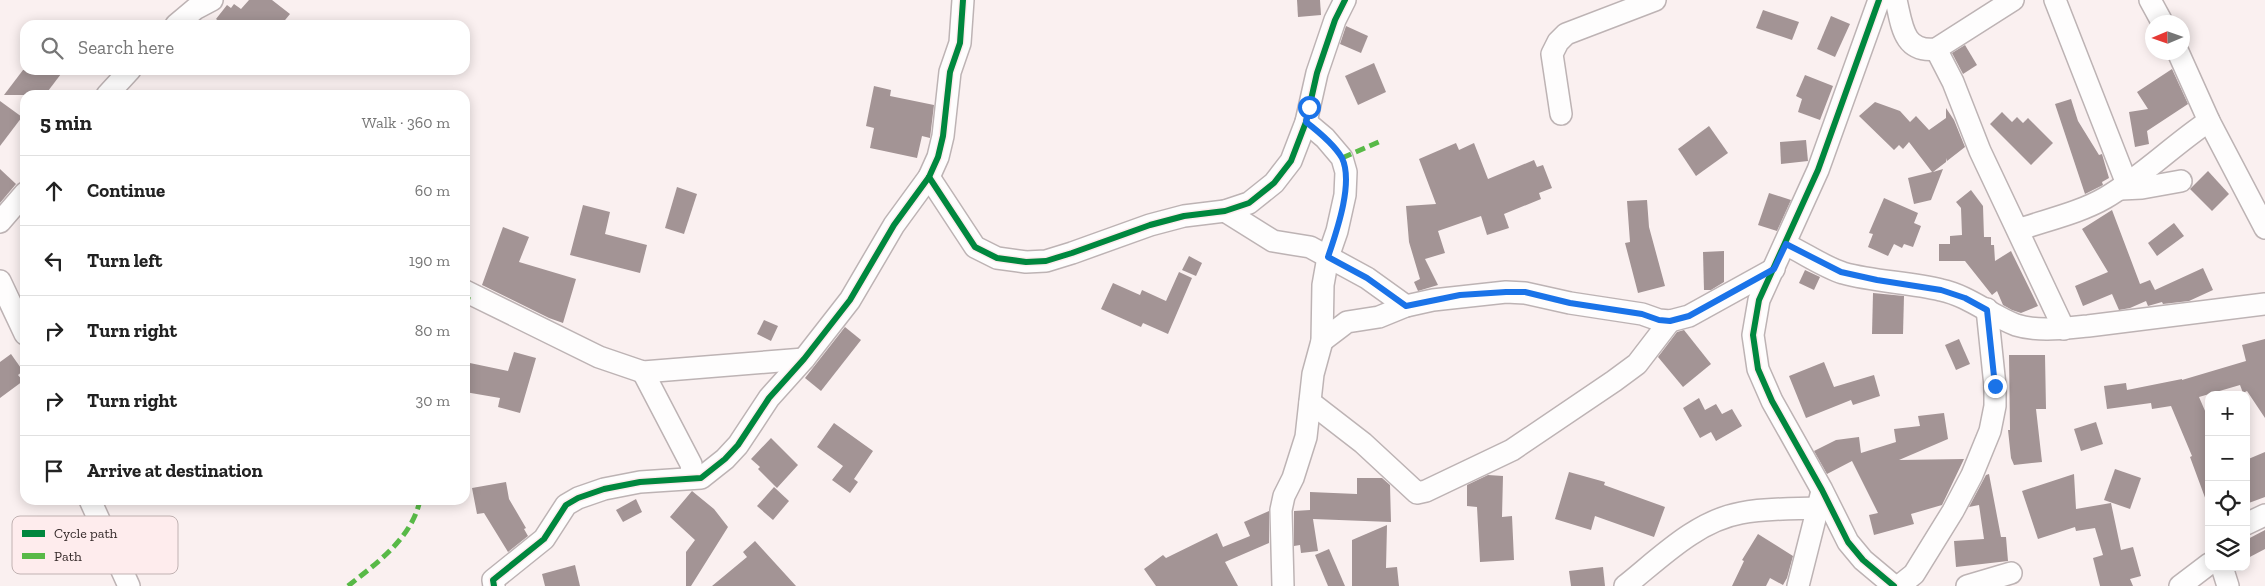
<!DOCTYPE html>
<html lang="en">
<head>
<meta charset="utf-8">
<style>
	:root { --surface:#fff; --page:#f6f6f6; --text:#222; --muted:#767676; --line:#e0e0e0 }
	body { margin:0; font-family:"Zilla Slab",serif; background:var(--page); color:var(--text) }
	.controls { position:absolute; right:15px; bottom:15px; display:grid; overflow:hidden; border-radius:10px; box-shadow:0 2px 12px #0003 }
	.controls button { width:45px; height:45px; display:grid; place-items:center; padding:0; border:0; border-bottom:1px solid var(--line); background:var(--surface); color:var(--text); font:25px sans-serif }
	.compass { position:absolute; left:2145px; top:15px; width:45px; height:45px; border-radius:50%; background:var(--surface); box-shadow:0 2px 12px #0003; rotate:268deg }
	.stop { position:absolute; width:15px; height:15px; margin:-11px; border:4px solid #1a73e8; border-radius:50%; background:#fff }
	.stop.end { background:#1a73e8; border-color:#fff; box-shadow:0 1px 5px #0008 }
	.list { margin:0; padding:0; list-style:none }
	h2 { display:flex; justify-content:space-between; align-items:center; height:65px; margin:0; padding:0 20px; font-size:21px }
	h2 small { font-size:16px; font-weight:400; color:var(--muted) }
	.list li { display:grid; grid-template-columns:32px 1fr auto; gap:15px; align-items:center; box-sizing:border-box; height:70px; padding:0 20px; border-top:1px solid var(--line) }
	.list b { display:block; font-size:19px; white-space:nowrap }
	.list em { font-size:16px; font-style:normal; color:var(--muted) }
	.icon { flex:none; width:28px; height:28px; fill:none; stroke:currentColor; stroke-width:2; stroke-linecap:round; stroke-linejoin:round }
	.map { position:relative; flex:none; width:2265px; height:586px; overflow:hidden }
	.search { position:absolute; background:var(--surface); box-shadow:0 2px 12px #0003; left:20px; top:20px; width:450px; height:55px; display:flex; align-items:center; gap:12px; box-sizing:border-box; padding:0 18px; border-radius:15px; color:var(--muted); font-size:19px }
	.panel { position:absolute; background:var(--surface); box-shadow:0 2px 12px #0003; left:20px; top:90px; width:450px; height:415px; border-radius:15px }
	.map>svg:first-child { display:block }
	.building { fill:#a39495 }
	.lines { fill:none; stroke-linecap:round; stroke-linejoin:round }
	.minor-casing { stroke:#bdb3b4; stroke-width:24 }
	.minor { stroke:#fefdfd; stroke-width:21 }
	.quiet { stroke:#58b947; stroke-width:5; stroke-dasharray:10 5; stroke-linecap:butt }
	.cycleway-casing { stroke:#feeced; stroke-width:9 }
	.cycleway { stroke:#00873e; stroke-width:6 }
	.route { stroke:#1a73e8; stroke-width:6 }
	.key { fill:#feeced; stroke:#c1b2b2; stroke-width:1 }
	.key-label { font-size:14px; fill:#342929 }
</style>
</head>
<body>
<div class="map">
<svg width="2265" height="586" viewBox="0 0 2265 586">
	<rect width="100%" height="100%" fill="#faf0f0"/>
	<g class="building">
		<path d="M249,0H272L290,14L281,25H224L216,19L227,5L231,8L234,4L241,9Z"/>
		<path d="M1297,0H1320L1321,15L1298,17Z"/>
		<path d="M1763,10L1799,22L1792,40L1756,28Z"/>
		<path d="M1831,16L1850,24L1835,57L1817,49Z"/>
		<path d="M1346,26L1368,36L1361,53L1340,44Z"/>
		<path d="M1965,45L1977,65L1963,74L1952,53Z"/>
		<path d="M1374,63L1386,92L1358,105L1345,76Z"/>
		<path d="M2172,69L2188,104L2147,131L2149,144L2135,147L2129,112L2148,109L2137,92Z"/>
		<path d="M23,70H64L45,95H4Z"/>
		<path d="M1805,75L1833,86L1820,120L1798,112L1802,99L1796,96Z"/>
		<path d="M874,86L891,90L890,96L934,105L930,138L922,136L917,158L870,148L874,128L866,126Z"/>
		<path d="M2071,99L2078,121L2099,155L2102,154L2109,178L2102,182L2103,185L2085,194L2055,104Z"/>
		<path d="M0,101L22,117L0,146Z"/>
		<path d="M1875,102L1900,111L1910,122L1916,116L1929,130L1946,118V108L1954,120L1965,147L1947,161V158L1946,162L1933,172L1943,169L1931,200L1914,204L1908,178L1932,172L1909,142L1903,149L1899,145L1894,150L1859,116Z"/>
		<path d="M2002,112L2012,122L2017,117L2023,123L2028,118L2053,143L2031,165L1990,124Z"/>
		<path d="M1709,126L1728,153L1696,176L1678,149Z"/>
		<path d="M1806,140L1808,161L1781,164L1780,142Z"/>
		<path d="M1456,143L1459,150L1474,143L1488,179L1534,160L1537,167L1543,165L1552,188L1539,193L1541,199L1504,214L1509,228L1487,235L1481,216L1438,231L1445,253L1425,259L1438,285L1418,291L1414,282L1420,279L1409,242L1406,206L1436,204L1419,159Z"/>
		<path d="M0,169L16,184L0,203Z"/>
		<path d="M2208,171L2229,194L2212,211L2190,189Z"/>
		<path d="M677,187L697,194L684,234L665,228Z"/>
		<path d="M1971,190L1983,206L1984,237H1991V245H1994L1995,261L2011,251L2038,306L2021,313L2012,310L2003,305L1997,291L1992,295L1965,261H1939V244H1950V236L1962,235L1961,208L1956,202Z"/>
		<path d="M1769,193L1791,200L1777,231L1758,225Z"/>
		<path d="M1884,198L1918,213L1914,223L1921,226L1913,247L1904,244L1902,248L1894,244L1888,256L1868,247L1873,234L1869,233Z"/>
		<path d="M1647,200L1649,227L1665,286L1638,293L1625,243L1630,242L1627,201Z"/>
		<path d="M583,205L610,212L605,234L647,245L640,273L570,255Z"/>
		<path d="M2112,210L2140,284L2150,280L2155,290L2203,268L2213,290L2189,301L2163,304L2162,302L2148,306L2146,301L2130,308L2119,310L2112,294L2083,306L2075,286L2108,272L2082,229Z"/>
		<path d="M2174,223L2184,236L2157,256L2148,243Z"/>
		<path d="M503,227L529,237L519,262L576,279L563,323L549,318L482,285Z"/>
		<path d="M1724,251V282L1711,290H1704L1703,252Z"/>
		<path d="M1189,256L1202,263L1196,276L1182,270Z"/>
		<path d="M1805,270L1820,277L1814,290L1799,283Z"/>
		<path d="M1179,272L1192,278L1168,334L1143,323L1141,327L1101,309L1113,283L1140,295L1142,290L1166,301Z"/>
		<path d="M1873,293L1904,296L1903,334H1872Z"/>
		<path d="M764,320L778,326L771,341L757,334Z"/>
		<path d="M845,327L861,340L821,391L805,378Z"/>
		<path d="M1684,330L1711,364L1683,387L1658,357L1677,332Z"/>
		<path d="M1959,339L1970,364L1956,370L1945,345Z"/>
		<path d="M2265,339V418L2247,391L2243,393L2240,385L2199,397L2209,420L2207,503L2190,457L2192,456L2171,406L2152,409L2151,403L2107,409L2104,386L2126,383L2127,390L2182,379V380L2246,361L2242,345Z"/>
		<path d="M514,352L536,358L520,413L498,407L500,398L465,392V362L508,371Z"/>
		<path d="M11,354L23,371L18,375L23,381L0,398V362Z"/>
		<path d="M2009,355H2045L2046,409H2036L2042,462L2014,465L2011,458L2008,430H2010Z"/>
		<path d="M1824,362L1834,387L1874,375L1880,396L1853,405L1851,400L1806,418L1789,376Z"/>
		<path d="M1699,398L1705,410L1716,404L1722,414L1732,409L1742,426L1716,441L1711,432L1700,438L1683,408Z"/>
		<path d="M1944,413L1948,439L1899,460L1964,459L1942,505L1911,514L1914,524L1874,535L1869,515L1878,513L1852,461L1827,474L1814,451L1836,440L1859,437L1861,453L1896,442L1894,429L1920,426L1918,416Z"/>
		<path d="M2096,422L2103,444L2081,451L2074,429Z"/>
		<path d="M834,423L873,451L854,479L858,482L850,493L832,480L843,466L817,447Z"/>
		<path d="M771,438L798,465L777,488L758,469L760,467L751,459Z"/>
		<path d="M2265,452V497L2246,504V460Z"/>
		<path d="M2115,469L2141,478L2130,509L2104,500Z"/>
		<path d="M1569,472L1605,482L1604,485L1665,507L1654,537L1595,516L1591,530L1555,519Z"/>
		<path d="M1989,474L2001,537H2006L2008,561L1956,567L1954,541L1984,539L1979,505L1969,507L1986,475Z"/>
		<path d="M2074,474L2076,509L2111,503L2121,550L2133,547L2141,576L2130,579L2133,586H2100L2093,558L2103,555L2095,528L2076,531L2075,527L2038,539L2022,491Z"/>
		<path d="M1488,475L1503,476L1502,517L1512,516L1514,560L1480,562L1477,507L1467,506V485Z"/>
		<path d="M1357,478H1382L1390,485L1391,522L1313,519L1318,551L1301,553L1300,545L1294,546V511L1310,510V492L1357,494Z"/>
		<path d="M506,482L509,499L526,528L524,529L528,536L508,552L484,513L477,514L472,488Z"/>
		<path d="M774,487L789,501L773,520L757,506Z"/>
		<path d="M692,491L714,509L728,527L691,586H686V552L695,540L670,517Z"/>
		<path d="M636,499L642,512L623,522L616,510Z"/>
		<path d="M1269,511V543L1225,562L1238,586H1156L1144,569L1163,555L1166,558L1217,533L1223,547L1250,536L1244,522Z"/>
		<path d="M1387,525L1386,568L1397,567L1399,586H1352V540Z"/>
		<path d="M2265,530V549L2246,559V540Z"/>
		<path d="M1758,534L1793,556L1787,578L1783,585L1770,578L1766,586H1732L1744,561L1742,560Z"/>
		<path d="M755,541L796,586H712L747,557L743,552Z"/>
		<path d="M1329,549L1345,586H1328L1315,555Z"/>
		<path d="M575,565L580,586H545L542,574Z"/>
		<path d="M1603,567L1605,586H1571L1569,571Z"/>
	</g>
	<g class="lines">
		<defs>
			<g id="minor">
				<path d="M1879,0L1818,170L1759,300L1753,335L1758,369L1772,401L1822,490L1848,542L1863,560L1894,586"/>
				<path d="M1896,0C1902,25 1903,53 1936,49L2013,0"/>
				<path d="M2055,0L2127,184"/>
				<path d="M2150,0L2162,22"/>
				<path d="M176,25L195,9L212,0"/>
				<path d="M1936,49L1953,82L1980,151L2064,329"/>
				<path d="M2178,52L2209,121L2265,228"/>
				<path d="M107,95L130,70"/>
				<path d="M1561,114L1552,54L1558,42L1566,34L1655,0"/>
				<path d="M929,177L975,247L997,258L1026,262L1046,261L1072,253L1150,225L1184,216L1225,211L1249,203L1274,183L1291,161L1306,122L1317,73L1335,20L1345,0"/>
				<path d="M2121,189L2142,188L2181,181"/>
				<path d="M1225,211L1273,241L1310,247L1367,278L1406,306"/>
				<path d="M0,222L25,193"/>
				<path d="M2018,230C2046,220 2079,213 2105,198C2143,176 2173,145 2209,121"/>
				<path d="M1785,244C1804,253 1824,267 1843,273C1875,282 1909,282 1941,290C1969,296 1990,315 2016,325C2038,332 2066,328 2088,326L2265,304"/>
				<path d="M0,281L25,334"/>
				<path d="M465,291L599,357L643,372L804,359"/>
				<path d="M1322,341L1347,322L1379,317L1406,306L1433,300L1506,292L1525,293L1570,303L1642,314L1659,320L1670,321L1689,316L1774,269"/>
				<path d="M643,372L691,464L693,478"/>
				<path d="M1310,402L1363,443L1417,493L1426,491L1512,450L1614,381L1637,364L1670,321"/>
				<path d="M90,500L129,586"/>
				<path d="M2246,524L2265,515"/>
				<path d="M2222,567L2228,586"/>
				<path d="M494,586L493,580L544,539L566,505L578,498L604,489L640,482L701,478L725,459L738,445L769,398L804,359L850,300L894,225L929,177L938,157L943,136L950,72L960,43L963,0"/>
				<path d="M1283,586L1281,510L1284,496L1293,478L1306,437L1313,374L1322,341L1323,285L1328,257L1337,231L1345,195L1346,172L1342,158L1325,138L1306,122"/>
				<path d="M1625,586C1659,559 1696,521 1741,513C1766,508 1793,509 1818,508"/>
				<path d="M1798,586L1821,495"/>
				<path d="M1899,586L1914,574L1953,511L1972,475L1990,431L1995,406V386L1987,309"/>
				<path d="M1967,586L2011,573"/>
				<path d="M2180,586L2209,564"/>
			</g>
		</defs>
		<use href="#minor" class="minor-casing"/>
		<use href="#minor" class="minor"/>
		<g class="quiet">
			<path d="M1342,158L1383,140"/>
			<path d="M465,306L470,293"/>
			<path d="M348,586C377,563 412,538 420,500"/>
		</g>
		<defs>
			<g id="cycleway">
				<path d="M1879,0L1818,170L1759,300L1753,335L1758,369L1772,401L1822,490L1848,542L1863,560L1894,586"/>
				<path d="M929,177L975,247L997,258L1026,262L1046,261L1072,253L1150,225L1184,216L1225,211L1249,203L1274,183L1291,161L1306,122L1317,73L1335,20L1345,0"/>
				<path d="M494,586L493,580L544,539L566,505L578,498L604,489L640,482L701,478L725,459L738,445L769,398L804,359L850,300L894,225L929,177L938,157L943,136L950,72L960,43L963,0"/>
			</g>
		</defs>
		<use href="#cycleway" class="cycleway-casing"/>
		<use href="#cycleway" class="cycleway"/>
	</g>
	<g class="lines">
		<path class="route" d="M1309,107L1306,122C1319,132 1334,144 1342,158C1354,183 1336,233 1328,257L1367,278L1406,306L1460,295L1506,292H1525L1570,303L1642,314L1659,320L1670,321L1689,316L1774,269L1786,244L1841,272L1877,280L1941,290L1965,298L1987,310L1995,386"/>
	</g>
	<rect x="12" y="516" width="166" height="58" rx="8" class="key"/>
	<rect x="22" y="530" width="23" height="7" fill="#00873e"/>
	<rect x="22" y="553" width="23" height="6" fill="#58b947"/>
	<g class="key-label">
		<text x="54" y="538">Cycle path</text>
		<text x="54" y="561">Path</text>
	</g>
</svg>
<div class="controls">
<button>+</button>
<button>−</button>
<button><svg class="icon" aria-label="locate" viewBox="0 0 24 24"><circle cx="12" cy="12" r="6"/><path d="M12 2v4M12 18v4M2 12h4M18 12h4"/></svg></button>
<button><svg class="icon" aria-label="layers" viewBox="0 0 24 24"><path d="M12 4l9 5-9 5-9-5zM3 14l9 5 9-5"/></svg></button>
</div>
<svg class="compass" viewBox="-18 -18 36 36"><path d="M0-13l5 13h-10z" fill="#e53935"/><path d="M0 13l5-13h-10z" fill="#767676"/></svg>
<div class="stop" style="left:1309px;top:107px"></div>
<div class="stop end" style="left:1995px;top:386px"></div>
<div class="search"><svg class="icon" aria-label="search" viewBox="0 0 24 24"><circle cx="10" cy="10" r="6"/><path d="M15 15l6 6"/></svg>Search here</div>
<section class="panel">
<h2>5 min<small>Walk · 360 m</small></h2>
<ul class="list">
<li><svg class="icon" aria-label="ahead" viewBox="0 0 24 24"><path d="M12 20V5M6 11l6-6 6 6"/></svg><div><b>Continue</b></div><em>60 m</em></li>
<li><svg class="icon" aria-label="left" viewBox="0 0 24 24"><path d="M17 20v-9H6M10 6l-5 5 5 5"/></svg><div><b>Turn left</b></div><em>190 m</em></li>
<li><svg class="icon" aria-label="right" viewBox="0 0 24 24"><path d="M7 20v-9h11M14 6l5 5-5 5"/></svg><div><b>Turn right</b></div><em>80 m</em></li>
<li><svg class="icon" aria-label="right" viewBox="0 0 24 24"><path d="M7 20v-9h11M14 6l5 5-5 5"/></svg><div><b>Turn right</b></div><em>30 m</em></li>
<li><svg class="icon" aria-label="arrive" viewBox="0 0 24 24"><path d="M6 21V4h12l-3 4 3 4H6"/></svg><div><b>Arrive at destination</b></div></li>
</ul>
</section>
</div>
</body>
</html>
